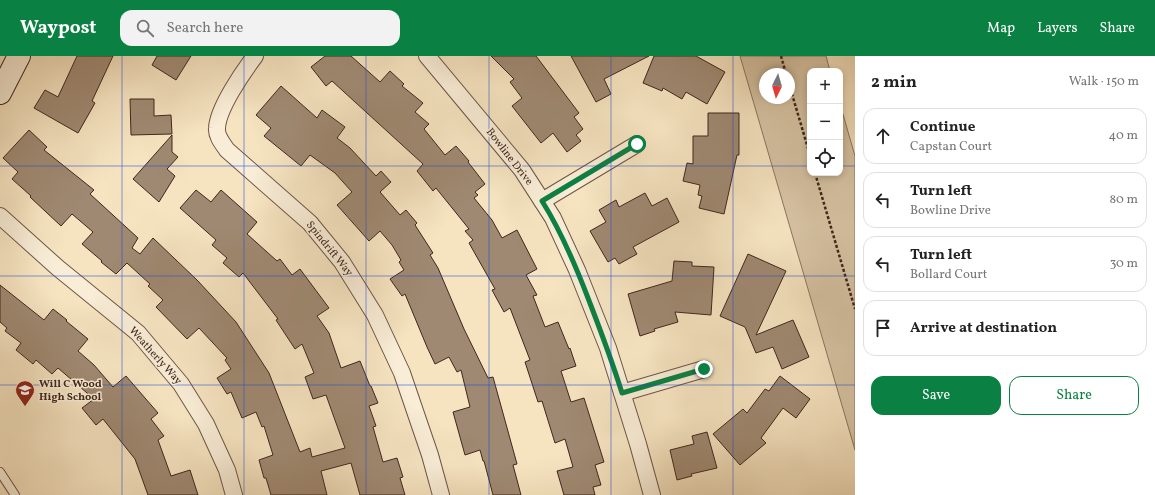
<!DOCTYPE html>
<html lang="en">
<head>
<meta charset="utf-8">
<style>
	:root { --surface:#fff; --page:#f2f2f2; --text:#222; --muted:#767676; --line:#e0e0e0; --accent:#0b8043 }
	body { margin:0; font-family:Vollkorn,serif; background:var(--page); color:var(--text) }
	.controls { position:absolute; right:12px; top:12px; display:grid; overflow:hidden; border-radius:8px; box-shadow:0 2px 6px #0003 }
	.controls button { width:36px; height:36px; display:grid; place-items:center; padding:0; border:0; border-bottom:1px solid var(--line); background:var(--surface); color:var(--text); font:20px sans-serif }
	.compass { position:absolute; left:759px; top:12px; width:36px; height:36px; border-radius:50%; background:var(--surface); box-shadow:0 2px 6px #0003; rotate:185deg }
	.stop { position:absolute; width:12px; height:12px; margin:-9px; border:3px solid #0b8043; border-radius:50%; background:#fff }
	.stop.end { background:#0b8043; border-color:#fff; box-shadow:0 1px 4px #0008 }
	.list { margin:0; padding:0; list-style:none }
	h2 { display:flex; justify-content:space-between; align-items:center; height:52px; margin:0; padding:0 16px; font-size:17px }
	h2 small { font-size:13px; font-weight:400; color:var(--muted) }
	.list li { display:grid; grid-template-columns:26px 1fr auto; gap:12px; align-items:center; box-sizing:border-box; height:56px; margin:0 8px 8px; padding:0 8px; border:1px solid var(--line); border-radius:12px }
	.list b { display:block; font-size:15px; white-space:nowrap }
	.list p { margin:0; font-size:13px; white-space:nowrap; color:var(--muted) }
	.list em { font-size:13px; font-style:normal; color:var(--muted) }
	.actions { display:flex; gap:8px; padding:12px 16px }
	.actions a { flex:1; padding:9px 0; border:1px solid var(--accent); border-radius:12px; text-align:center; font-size:14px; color:var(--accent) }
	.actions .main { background:var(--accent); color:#fff }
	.icon { flex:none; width:22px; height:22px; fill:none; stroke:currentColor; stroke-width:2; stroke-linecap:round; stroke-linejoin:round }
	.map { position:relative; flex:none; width:855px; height:439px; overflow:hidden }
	header { display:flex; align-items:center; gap:24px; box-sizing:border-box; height:56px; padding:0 20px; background:var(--accent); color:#fff }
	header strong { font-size:19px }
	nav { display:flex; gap:22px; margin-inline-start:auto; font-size:14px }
	.search { width:280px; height:36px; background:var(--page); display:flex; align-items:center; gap:10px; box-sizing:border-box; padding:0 14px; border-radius:12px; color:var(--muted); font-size:15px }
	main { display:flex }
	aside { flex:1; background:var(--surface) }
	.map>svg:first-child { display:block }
	.green { fill:#d7c4a5; stroke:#8c7661; fill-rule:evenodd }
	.building { fill:#9f8972; stroke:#40271d }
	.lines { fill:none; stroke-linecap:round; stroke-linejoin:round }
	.lane-casing { stroke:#6e5646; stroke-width:10 }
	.street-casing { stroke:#6e5646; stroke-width:18 }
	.secondary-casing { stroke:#40271d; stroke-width:24 }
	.path { stroke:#40271d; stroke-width:2.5; stroke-dasharray:3 2; stroke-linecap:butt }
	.lane { stroke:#f9edd7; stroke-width:8 }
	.street { stroke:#f9edd7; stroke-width:16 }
	.secondary { stroke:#f9edd7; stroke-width:22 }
	.route { stroke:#0b8043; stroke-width:5 }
	.grid { fill:none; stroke:#1d4ed8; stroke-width:1; stroke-opacity:0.55 }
	.labels { text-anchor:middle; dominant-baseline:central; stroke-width:3; stroke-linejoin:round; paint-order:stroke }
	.street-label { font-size:11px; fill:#40271d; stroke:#f9edd7 }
	.poi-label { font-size:11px; font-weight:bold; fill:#40271d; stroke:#f9edd7; text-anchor:start }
</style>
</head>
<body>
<header>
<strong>Waypost</strong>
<div class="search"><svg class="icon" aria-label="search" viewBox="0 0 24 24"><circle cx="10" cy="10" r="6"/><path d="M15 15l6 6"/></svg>Search here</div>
<nav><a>Map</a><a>Layers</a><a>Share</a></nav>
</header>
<main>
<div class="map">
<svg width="855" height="439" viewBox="0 0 855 439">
	<rect width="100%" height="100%" fill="#f6e4c1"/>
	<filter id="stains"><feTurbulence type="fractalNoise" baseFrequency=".005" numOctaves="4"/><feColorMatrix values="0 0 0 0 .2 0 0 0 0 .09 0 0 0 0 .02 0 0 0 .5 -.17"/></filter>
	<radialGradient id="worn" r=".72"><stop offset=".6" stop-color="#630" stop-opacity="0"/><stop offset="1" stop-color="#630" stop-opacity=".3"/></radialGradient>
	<path class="green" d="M740,0H826L830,15H810V117H840V48L855,100V394ZM765,18H789V42H765Z"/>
	<g class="building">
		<path d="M77,0H113L92,45L95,47L78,77L34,52L45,34L58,41Z"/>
		<path d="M157,0H191L176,24L152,9Z"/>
		<path d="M325,0H351L380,26L390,15L404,28L402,30L423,47L415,56L429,68L424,73L445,99L456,90L469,105L468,106L485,128L475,136L478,139L474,142L492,164L502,182L517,174L537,213L526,219L537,239L533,240L545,271L558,266L569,293L570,292L576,310L561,315L571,346L584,342L604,406L595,409L601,429L593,431L595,439H564L557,415L573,411L565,383L555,387L542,345L538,346L525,306L530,304L510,252L504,256L492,234L495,233L469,187L473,184L465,175L469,173L436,132L433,135L417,115L423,108L332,25L326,30L311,11Z"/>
		<path d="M491,0H536L579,57L574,61L583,73L576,79L581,85L567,96L553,77L541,87L512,50L522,42L510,26L514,23Z"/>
		<path d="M571,0H649L604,23L611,38L596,46Z"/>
		<path d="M654,0H696L725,16L707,48L686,36L682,43L663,32L662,35L643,27Z"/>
		<path d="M281,30L317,62L322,54L345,71L337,82L350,92L376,120L381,115L391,126L380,136L400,159L406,154L417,167L415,169L433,197L430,199L438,212L464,273L488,322L493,321L517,408L513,409L521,439H493L484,405H483L480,394L465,399L453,356L470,351L461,314L457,316L449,301L435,308L427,291L405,238L402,240L390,223L404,214L399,206L401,204L392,189L380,175L369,185L337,149L352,136L335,117L310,99L301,110L264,80L271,72L256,59Z"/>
		<path d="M130,43H154V60L171,59L172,78L131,79Z"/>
		<path d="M708,57H739V99H737L724,158L699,152L702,140L698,139L700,129L683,125L687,107L693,108V80H708Z"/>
		<path d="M29,74L47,91L44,94L94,134L90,138L138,182L132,192L140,198L153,182L197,224L236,266L269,317L300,396L310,392L312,401L345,392L326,339L313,343L305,321L314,317L302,288L295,293L276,264L278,263L243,217L239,221L223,207L227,202L212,189L216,184L180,152L196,134L211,146L221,134L257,166L247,178L277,205L280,203L292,219L300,213L329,252L317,260L329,277L341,312L360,305L370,330H371L378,347L369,350L376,370L373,371L383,406L397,402L403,421L400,422L405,439H360L351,407L321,415L327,439H271L266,422H264L259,404L273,399L264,370L262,371L256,356L242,362L231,336L227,338L217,322L231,313L225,304L227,302L199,272L187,283L156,251L163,244L148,230L150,228L127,207L116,218L101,206L102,205L82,188L93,176L72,158L61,170L30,141L31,140L12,123L18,116L3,102Z"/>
		<path d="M172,79V96L178,101L167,113L175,120L159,146L133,123Z"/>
		<path d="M645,137L652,150L667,142L679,166L633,191L637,198L619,208L615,202L608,206L590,175L606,166L599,154L616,144L619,151Z"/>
		<path d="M748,198L786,215L756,279L793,264L809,301L782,313L773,291L756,297L745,271L720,260Z"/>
		<path d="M674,205L692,206V210L714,211L711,259L675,256L678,266L654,273L655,275L640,280L628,238L672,225Z"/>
		<path d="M0,229L44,264L53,253L67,264L66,265L88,283L78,295L94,309L113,331L126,320L158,357L151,363L164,380L158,384L171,420L190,414L198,439H148L135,403L103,363L96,369L82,352L94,343L58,312L52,318L36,304L33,308L16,294L21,287L5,275L7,272L0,266Z"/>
		<path d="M780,320L810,343L796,362L783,352L761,382L766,387L740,409L713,378L743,353L747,357L765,333L769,335Z"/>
		<path d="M707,376L717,412L691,418L692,420L677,424L670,394L694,388L692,380Z"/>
	</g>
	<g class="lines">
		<defs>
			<path id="lane" d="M0,416L15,439"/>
			<g id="street">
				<path d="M255,0C243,16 218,52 217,72C216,80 223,88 227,94L310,167L342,206L375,259L402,317L430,399L441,439"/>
				<path d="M427,0L522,114L553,162L577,214L608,292L638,388L652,439"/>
				<path d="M542,145L637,88"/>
				<path d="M0,160L58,212L138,277L181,328L206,368L227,414L234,439"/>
				<path d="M622,337L704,313"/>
			</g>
			<path id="secondary" d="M0,37L19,0"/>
		</defs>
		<use href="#lane" class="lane-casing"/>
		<use href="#street" class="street-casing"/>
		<use href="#secondary" class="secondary-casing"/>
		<g class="path">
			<path d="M781,0L786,18"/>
			<path d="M789,28L810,99"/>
			<path d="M815,117L855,253"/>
		</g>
		<use href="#lane" class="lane"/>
		<use href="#street" class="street"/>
		<use href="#secondary" class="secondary"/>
	</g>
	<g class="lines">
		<path class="route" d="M637,88L542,145C561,175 575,208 588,242C600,273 612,305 622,337L704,313"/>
	</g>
	<path class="grid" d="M122,0V439M244,0V439M366,0V439M489,0V439M611,0V439M733,0V439M0,110H810M840,110H855M0,220H855M0,329H855"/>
	<defs>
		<symbol id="school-pin" viewBox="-11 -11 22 30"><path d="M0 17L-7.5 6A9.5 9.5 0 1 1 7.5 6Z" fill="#8f2418" stroke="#f9edd7"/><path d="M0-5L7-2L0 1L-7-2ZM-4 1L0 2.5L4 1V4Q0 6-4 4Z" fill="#fff"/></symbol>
	</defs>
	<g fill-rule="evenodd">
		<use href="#school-pin" x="14" y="323" width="22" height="30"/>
	</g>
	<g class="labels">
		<g class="street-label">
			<text transform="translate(509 101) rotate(52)">Bowline Drive</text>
			<text transform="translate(329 193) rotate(51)">Spindrift Way</text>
			<text transform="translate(155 300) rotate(48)">Weatherly Way</text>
		</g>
		<g class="poi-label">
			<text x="39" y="328">Will C Wood<tspan x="39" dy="13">High School</tspan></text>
		</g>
	</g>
	<rect width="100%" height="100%" filter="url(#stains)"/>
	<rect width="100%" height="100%" fill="url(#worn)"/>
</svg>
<div class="controls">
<button>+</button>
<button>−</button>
<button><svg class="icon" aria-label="locate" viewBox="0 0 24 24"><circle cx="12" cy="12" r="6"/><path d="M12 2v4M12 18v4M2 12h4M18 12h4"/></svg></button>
</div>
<svg class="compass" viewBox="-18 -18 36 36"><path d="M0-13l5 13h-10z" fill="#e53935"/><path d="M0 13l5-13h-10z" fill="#767676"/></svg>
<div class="stop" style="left:637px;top:88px"></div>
<div class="stop end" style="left:704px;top:313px"></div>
</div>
<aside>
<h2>2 min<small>Walk · 150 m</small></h2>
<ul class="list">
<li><svg class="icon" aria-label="ahead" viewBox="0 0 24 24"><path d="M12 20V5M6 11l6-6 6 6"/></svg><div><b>Continue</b><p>Capstan Court</p></div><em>40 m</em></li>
<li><svg class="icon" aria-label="left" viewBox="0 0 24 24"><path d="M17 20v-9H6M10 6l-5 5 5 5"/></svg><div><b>Turn left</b><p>Bowline Drive</p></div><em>80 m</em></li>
<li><svg class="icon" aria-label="left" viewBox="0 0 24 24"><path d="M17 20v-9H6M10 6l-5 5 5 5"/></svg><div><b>Turn left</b><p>Bollard Court</p></div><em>30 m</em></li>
<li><svg class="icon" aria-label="arrive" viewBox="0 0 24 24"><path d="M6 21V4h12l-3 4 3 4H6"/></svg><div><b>Arrive at destination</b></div></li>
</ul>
<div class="actions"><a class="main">Save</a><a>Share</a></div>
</aside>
</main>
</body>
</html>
